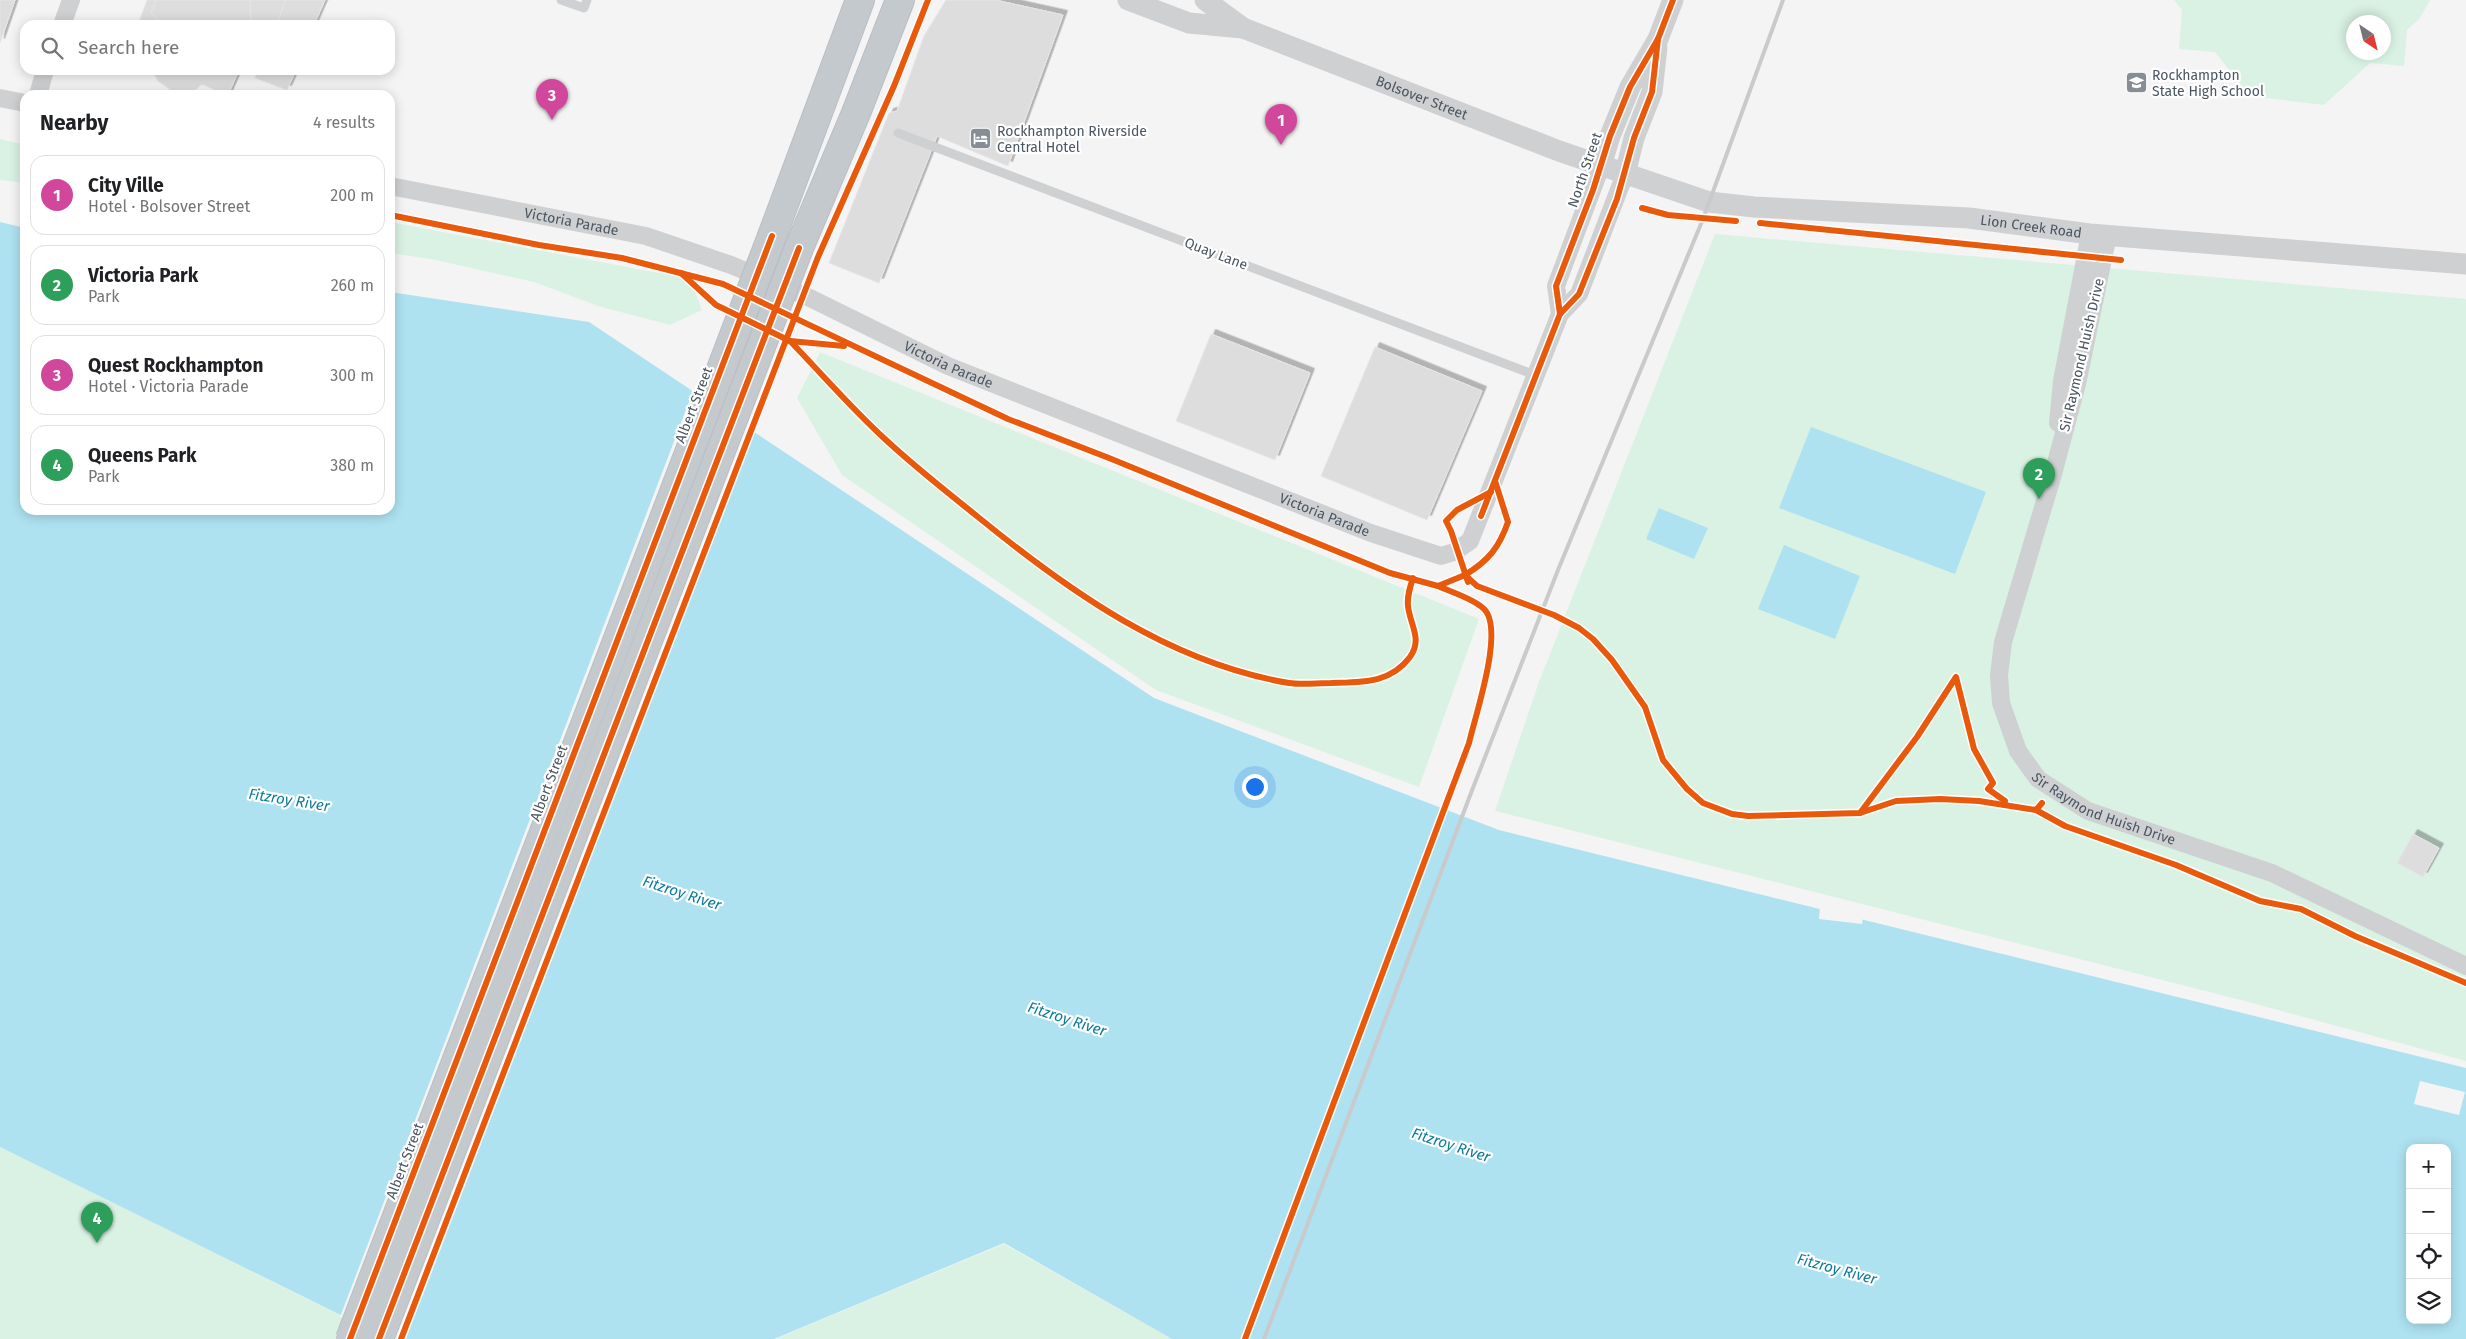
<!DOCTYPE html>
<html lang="en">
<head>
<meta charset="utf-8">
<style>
	:root { --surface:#fff; --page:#f6f6f6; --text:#202124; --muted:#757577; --line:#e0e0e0; --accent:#db2777 }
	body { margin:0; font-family:"Fira Sans",sans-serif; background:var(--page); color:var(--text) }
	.controls { position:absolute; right:15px; bottom:15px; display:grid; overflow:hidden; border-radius:10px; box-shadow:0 2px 12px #0003 }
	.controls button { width:45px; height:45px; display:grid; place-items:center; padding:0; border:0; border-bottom:1px solid var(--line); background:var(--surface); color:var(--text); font:25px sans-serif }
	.compass { position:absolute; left:2346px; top:15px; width:45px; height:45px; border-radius:50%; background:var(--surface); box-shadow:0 2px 12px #0003; rotate:145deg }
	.you { position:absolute; left:1254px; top:786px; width:18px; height:18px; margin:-12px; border:4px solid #fff; border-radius:50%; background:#1a73e8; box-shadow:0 0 0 8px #1a73e833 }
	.badge { display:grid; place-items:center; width:32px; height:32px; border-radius:50%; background:var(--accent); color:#fff; font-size:16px; font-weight:700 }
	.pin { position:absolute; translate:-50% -41px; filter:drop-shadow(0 1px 2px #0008) }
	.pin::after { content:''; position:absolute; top:26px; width:18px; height:15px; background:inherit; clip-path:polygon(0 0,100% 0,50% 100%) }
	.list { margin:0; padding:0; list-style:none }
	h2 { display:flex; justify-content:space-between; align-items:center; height:65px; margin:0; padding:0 20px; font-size:21px }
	h2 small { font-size:16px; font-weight:400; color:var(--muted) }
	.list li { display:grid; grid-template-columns:32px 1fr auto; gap:15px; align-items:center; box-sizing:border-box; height:80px; margin:0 10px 10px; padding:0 10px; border:1px solid var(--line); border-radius:15px }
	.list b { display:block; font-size:19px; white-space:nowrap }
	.list p { margin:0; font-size:16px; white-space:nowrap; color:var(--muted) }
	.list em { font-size:16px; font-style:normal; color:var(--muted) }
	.icon { flex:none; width:28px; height:28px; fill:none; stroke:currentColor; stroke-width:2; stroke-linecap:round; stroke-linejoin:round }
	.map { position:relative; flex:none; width:2466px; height:1339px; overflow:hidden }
	.search { position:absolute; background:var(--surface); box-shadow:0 2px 12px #0003; left:20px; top:20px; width:375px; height:55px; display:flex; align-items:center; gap:12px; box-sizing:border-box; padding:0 18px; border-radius:15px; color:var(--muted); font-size:19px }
	.panel { position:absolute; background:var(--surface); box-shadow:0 2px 12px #0003; left:20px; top:90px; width:375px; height:425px; border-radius:15px }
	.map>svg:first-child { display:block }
	.green { fill:#d9f2e3; fill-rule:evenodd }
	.water { fill:#aee2f0; fill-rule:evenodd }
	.pier { fill:#f4f4f4 }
	.building { fill:#ddddde; stroke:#e5e6e7; filter:url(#shadow) }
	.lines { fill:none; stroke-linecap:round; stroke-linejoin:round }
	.trunk-casing { stroke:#b9bec3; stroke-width:30 }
	.service { stroke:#ced0d2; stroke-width:9 }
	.minor { stroke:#ced0d2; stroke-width:18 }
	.tertiary { stroke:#ced0d2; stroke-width:21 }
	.trunk { stroke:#c4c9cd; stroke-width:28 }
	.rail { stroke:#c9cacc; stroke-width:4 }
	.trunk-bridge-casing { stroke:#b9bec3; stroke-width:30; stroke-linecap:butt }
	.trunk-bridge { stroke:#c4c9cd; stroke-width:28 }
	.cycleway-casing { stroke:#fff; stroke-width:9 }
	.cycleway { stroke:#e8590c; stroke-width:6 }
	.labels { text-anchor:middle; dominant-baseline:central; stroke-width:4.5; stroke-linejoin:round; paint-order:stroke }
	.poi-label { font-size:14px; fill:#4a5661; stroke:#fff; text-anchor:start }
	.street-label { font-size:14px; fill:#4a5661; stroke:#fff }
	.water-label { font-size:15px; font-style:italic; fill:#0c7c9b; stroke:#fff }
</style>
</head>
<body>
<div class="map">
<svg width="2466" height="1339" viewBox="0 0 2466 1339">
	<defs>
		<filter id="shadow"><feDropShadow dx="4.5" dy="-4.5" stdDeviation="0" flood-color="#0004"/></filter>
	</defs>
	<rect width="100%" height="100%" fill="#f4f4f4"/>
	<g class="green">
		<path d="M2174,0H2430L2420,18L2407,30L2404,66L2370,63L2324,105L2250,96L2215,52L2179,49L2182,10ZM2384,22V52H2354V22Z"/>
		<path d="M0,139L25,145V183L0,180Z"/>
		<path d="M390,222L690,279L702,310L670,325L598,306L534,282L431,259L390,253Z"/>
		<path d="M1715,234L2466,299V1061L2241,1000L1495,811L1539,682Z"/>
		<path d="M820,352L1479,619L1419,787L1156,690L842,475L797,398Z"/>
		<path d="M0,1147L388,1339H0Z"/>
		<path d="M1004,1244L1172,1339H775Z"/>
	</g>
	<g class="water">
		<path d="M0,222L25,228V510H390V292L589,322L1154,698L1499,830L2466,1068V1339H1172L1004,1243L774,1339H389L0,1147ZM2410,1148H2447V1320H2410Z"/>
		<path d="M1811,427L1986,492L1955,574L1779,508Z"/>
		<path d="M1659,508L1708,528L1694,559L1646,539Z"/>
		<path d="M1784,545L1860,576L1835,639L1758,609Z"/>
	</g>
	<g class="pier">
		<path d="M694,389L755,430L406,1339H384L340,1317Z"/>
		<path d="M1820,906L1863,917L1862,924L1819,919Z"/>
		<path d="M2420,1081L2465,1092L2459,1115L2414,1104Z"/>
	</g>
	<g class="building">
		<path d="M0,0H15L0,43Z"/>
		<path d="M147,0H283L286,1L276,25H138Z"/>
		<path d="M156,0H250L251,19L249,25H165L151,13Z"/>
		<path d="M286,0H325L314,25H276Z"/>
		<path d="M946,0H995L1063,15L1008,166L937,136L879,283L829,263L889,113L897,111L924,36Z"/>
		<path d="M152,70H239L228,95L201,84L197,89L187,93H175L158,81Z"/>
		<path d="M258,70H296L287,90L255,78Z"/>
		<path d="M1211,334L1310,373L1275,460L1176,421Z"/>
		<path d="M1375,347L1482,391L1427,520L1321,476Z"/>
		<path d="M2413,834L2439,848L2423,877L2397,863Z"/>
	</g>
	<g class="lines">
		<defs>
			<g id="trunk">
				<path d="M772,236L860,0"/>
				<path d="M799,248L856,113L900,0"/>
			</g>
		</defs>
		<use href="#trunk" class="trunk-casing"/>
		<g class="service">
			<path d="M561,0L584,8L587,0"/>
			<path d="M898,133L1535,375"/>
		</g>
		<g class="minor">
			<path d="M62,25L71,0"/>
			<path d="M38,95L45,70"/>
			<path d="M0,98L25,103"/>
			<path id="s1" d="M390,186L646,236L731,265L810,298L948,366L1371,533L1441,556L1454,552L1470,541L1560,314L1579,294L1625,174"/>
			<path id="s2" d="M2108,235L2077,384L2053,474L2003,642L1999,675L2001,703L2018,751L2038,779L2088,811L2272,873L2466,966"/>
			<path d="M1560,314L1556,286L1601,166"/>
			<path d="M2058,423L2062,381L2090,234"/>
		</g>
		<g class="tertiary">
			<path d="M1128,0L1189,23L1243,28"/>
			<path id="s3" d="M1205,0L1243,28L1559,151L1709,202L1754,207L1969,218L2090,234L2466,264"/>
			<path d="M1601,166L1610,136L1630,87L1658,39L1673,0"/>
			<path d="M1625,174L1634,138L1652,92L1657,47"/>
		</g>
		<use href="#trunk" class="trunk"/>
		<path class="rail" d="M1264,1339L1471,793L1558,570L1703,219L1783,0"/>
		<defs>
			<g id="trunk-bridge">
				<path d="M350,1339L772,236"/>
				<path d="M379,1339L799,248"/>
			</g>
		</defs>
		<use href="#trunk-bridge" class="trunk-bridge-casing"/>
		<use href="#trunk-bridge" class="trunk-bridge"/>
		<defs>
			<g id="cycleway">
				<path d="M1642,208L1668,215L1736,221"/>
				<path d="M390,215L539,245L622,258L723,284L1008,419L1109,458L1390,573L1438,586L1465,575L1477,586L1554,615L1579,628L1593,639L1612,660L1645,707L1663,760L1687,789L1703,803L1732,814L1748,816L1860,813L1896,801L1940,799L1979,801L2036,810"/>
				<path d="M1760,223L2121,260"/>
				<path d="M681,273L716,305L790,341"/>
				<path d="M1560,314L1556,286L1593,190L1610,136L1630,87L1658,39L1673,0"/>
				<path d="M844,346L790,341C822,374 852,409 886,440C915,467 947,492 978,517C1070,592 1170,663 1289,683C1302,685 1317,683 1331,683C1361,682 1390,684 1410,657C1423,639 1410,625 1408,606C1407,596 1410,587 1413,578"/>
				<path d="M1481,516L1560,314L1579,294L1617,199L1634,138L1652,92L1658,39"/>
				<path d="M1465,575C1488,561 1499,548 1508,522L1495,481"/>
				<path d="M1468,582L1451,531L1446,521L1457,510L1491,492"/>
				<path d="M2042,803L2036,810L2065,826L2176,865L2260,901L2301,909L2355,936L2466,983"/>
				<path d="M1860,813L1917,737L1956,677L1974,749L1993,783L1988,789L2005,801L2004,805"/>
				<path d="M350,1339L772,236"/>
				<path d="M379,1339L799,248"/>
				<path d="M401,1339L818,257L894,86L928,0"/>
				<path d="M1245,1339L1469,743C1475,716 1506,627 1483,608C1472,598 1451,592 1438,586"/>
			</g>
		</defs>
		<use href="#cycleway" class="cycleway-casing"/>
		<use href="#cycleway" class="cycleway"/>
	</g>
	<defs>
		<symbol id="school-square" viewBox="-11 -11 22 22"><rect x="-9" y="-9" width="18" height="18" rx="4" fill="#868d94" stroke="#fff"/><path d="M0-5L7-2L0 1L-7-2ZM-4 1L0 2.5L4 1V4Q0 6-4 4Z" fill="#fff"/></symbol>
		<symbol id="hotel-square" viewBox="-11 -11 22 22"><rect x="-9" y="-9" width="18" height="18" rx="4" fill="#868d94" stroke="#fff"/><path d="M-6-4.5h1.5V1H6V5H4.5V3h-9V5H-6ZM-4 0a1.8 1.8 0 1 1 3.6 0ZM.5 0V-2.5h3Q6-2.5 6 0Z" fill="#fff"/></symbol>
	</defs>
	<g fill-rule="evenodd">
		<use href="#school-square" x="2124" y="70" width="25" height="25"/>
		<use href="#hotel-square" x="968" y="126" width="25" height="25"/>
	</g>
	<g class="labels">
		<g class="poi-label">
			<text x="2152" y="75">Rockhampton<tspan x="2152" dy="16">State High School</tspan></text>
			<text x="997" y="131">Rockhampton Riverside<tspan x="997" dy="16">Central Hotel</tspan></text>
		</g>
		<g class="street-label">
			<text stroke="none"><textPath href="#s3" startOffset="239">Bolsover Street</textPath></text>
			<text transform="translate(1585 170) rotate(-71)">North Street</text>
			<text stroke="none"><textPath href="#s1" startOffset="185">Victoria Parade</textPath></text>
			<text stroke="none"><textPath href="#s3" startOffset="868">Lion Creek Road</textPath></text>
			<text transform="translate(1216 254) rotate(21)">Quay Lane</text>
			<text transform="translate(2082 355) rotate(-77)">Sir Raymond Huish Drive</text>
			<text stroke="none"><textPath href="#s1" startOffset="590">Victoria Parade</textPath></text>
			<text transform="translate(694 405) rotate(-69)">Albert Street</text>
			<text stroke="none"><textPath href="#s1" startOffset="995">Victoria Parade</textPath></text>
			<text transform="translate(549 783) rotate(-69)">Albert Street</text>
			<text stroke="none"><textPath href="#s2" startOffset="640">Sir Raymond Huish Drive</textPath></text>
			<text transform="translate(405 1161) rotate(-69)">Albert Street</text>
		</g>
		<g class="water-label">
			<text transform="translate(289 800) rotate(9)">Fitzroy River</text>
			<text transform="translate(682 893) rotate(18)">Fitzroy River</text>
			<text transform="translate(1067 1019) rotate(18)">Fitzroy River</text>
			<text transform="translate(1451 1145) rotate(18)">Fitzroy River</text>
			<text transform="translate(1837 1269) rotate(15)">Fitzroy River</text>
		</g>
	</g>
</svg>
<div class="controls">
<button>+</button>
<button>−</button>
<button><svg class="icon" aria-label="locate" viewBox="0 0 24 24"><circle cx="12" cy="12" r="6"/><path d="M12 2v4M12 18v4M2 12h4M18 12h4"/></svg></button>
<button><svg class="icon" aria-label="layers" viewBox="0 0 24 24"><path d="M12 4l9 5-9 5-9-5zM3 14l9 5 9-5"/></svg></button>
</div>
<svg class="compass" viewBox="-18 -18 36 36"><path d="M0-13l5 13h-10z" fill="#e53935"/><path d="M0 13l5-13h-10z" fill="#757577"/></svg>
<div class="you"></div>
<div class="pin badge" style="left:1281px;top:145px;background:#d1479c">1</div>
<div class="pin badge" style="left:2039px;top:499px;background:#2e9e5b">2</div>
<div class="pin badge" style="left:552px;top:120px;background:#d1479c">3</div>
<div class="pin badge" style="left:97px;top:1243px;background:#2e9e5b">4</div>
<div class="search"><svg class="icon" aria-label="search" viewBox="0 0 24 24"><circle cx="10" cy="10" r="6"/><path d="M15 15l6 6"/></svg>Search here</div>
<section class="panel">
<h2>Nearby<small>4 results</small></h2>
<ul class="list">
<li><span class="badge" style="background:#d1479c">1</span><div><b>City Ville</b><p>Hotel · Bolsover Street</p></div><em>200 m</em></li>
<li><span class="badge" style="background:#2e9e5b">2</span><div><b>Victoria Park</b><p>Park</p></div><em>260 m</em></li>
<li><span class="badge" style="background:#d1479c">3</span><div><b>Quest Rockhampton</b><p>Hotel · Victoria Parade</p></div><em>300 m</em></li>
<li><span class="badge" style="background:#2e9e5b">4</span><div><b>Queens Park</b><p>Park</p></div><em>380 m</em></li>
</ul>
</section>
</div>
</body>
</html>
